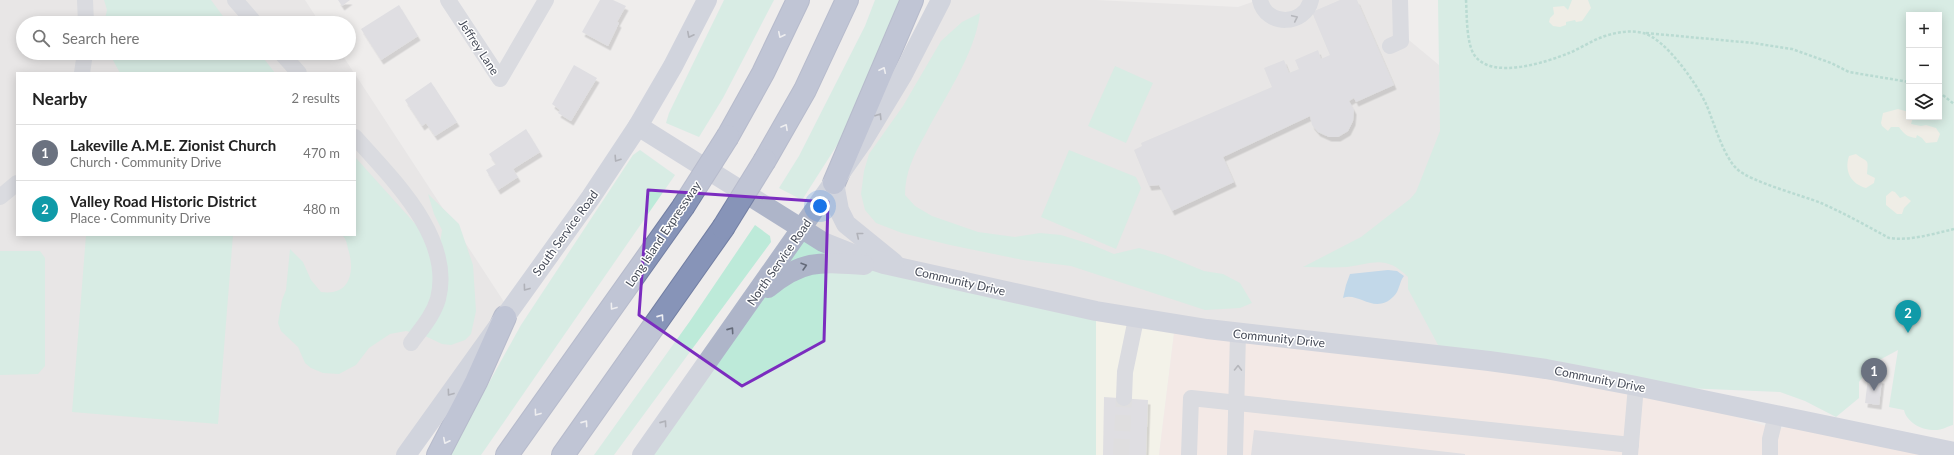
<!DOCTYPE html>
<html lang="en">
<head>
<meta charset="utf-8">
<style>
	:root { --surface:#fff; --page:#f6f6f6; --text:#222; --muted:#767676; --line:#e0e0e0; --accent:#0f766e }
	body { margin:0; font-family:Lato,sans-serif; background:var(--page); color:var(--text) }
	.controls { position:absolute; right:12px; top:12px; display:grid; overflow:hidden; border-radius:0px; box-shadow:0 2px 10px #0003 }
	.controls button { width:36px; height:36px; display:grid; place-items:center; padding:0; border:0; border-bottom:1px solid var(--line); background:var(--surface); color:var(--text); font:20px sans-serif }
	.you { position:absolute; left:820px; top:206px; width:14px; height:14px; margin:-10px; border:3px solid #fff; border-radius:50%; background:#1a73e8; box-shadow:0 0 0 6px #1a73e833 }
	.badge { display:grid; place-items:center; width:26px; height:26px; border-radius:50%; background:var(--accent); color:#fff; font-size:13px; font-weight:700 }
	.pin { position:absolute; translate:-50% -33px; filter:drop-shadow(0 1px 2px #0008) }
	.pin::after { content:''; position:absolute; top:21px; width:14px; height:12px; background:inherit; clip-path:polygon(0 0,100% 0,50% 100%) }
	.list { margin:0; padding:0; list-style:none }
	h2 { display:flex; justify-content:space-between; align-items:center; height:52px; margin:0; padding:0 16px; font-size:17px }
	h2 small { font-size:13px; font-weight:400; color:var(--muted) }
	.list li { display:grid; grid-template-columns:26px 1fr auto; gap:12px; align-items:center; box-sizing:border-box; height:56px; padding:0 16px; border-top:1px solid var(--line) }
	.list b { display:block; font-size:15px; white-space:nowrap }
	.list p { margin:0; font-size:13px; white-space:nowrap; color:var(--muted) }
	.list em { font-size:13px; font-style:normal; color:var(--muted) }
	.icon { flex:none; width:22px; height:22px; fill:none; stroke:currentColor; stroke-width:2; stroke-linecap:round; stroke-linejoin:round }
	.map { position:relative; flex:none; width:1954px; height:455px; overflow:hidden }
	.search { position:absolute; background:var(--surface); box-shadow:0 2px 10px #0003; left:16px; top:16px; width:340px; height:44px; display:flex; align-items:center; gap:10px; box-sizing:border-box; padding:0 14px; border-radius:22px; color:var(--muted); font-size:15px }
	.panel { position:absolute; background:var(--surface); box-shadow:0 2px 10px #0003; left:16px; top:72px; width:340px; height:164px; border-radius:0px }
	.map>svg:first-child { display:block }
	.commercial { fill:#f9f8e5 }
	.education { fill:#e0dedd }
	.medical { fill:#f8e5dd }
	.green { fill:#bdead9; fill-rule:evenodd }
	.sand { fill:#efeedd }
	.water { fill:#8dbee4 }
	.building { fill:#cccdd4; filter:url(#shadow) }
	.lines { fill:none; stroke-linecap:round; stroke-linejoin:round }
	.minor-tunnel { stroke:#cdcdce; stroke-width:16; stroke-dasharray:16 8; stroke-linecap:butt }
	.highway-casing { stroke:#737fa3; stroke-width:24 }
	.path { stroke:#78c5b1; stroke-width:2.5; stroke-dasharray:3 2; stroke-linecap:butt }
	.minor { stroke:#c0c5d0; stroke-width:16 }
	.major { stroke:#aeb5c9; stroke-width:20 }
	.highway { stroke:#8794b8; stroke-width:22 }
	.highway-bridge-casing { stroke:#737fa3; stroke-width:24; stroke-linecap:butt }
	.highway-bridge { stroke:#8794b8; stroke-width:22 }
	.oneway { stroke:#717682 }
	.oneway2 { stroke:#656b7a }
	.oneway3 { stroke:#edeff4 }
	.marked { fill:none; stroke:#7b2cbf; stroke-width:3; stroke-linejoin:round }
	.labels { text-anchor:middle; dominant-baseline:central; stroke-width:3; stroke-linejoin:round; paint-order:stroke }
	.street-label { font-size:12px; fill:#464b58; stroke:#fff }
</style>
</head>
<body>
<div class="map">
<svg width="1954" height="455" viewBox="0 0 1954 455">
	<defs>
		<filter id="shadow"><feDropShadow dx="2.5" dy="4.5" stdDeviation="0" flood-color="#0004"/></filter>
	</defs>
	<rect width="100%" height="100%" fill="#efedec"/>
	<path class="commercial" d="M1096,311L1175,325L1159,455H1096Z"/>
	<g class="education">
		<path d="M0,0H305L320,23H23V53H341L354,73H17V235H355V74L508,308L404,455H0Z"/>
		<path d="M941,0H1096L1238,7L1258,0H1397L1404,36L1439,65L1444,356L1044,301L802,229Z"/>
	</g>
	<path class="medical" d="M1175,325L1636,386L1776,429L1808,423L1954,455H1159Z"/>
	<g class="green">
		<path d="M104,0H211L228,23H104L107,10Z"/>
		<path d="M724,0H774L723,98L699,137L666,123L669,113Z"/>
		<path d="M875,0H906L855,117L802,200L779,188L799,156L865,26Z"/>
		<path d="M1438,0H1954L1953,425C1948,426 1942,430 1937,430C1923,431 1907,423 1904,410L1889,407L1898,350L1872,364L1859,382V398L1836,417L1805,401L1780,392L1636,386L1444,356L1408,289V277C1386,255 1374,263 1347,267C1333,268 1318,267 1303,267L1361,237L1410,199L1416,192L1440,131ZM1909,15H1939V117H1909Z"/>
		<path d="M980,13C975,55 944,98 925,135C914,154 905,173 905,195L915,206L932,216L978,232L1015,237L1040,233L1061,235L1090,244L1114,254L1139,248L1165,255L1204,271L1223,274L1240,283L1252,303L1240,308L1205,310L1071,266L1023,260L950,245L902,233L876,223L865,210L861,194L864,171L869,154L903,106L941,41L962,22Z"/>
		<path d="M109,53H252L265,60L275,73H120Z"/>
		<path d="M1115,66L1153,83L1126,143L1088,126Z"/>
		<path d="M640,150L675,175L481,455H449L521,325L633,155Z"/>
		<path d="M1069,150L1136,177L1141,188L1116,249L1041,217Z"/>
		<path d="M355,157L419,228L440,243L442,230L434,214L428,194L459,224L473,265L476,311L471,334L465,340L451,345L442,344L423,335L406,331L390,334L369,348L356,365L339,374L323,373L311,368L305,363L298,347L281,331L278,323L282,300L286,290L290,249L303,262L311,280L321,292C348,296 355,275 349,252C347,246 347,239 342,235H355Z"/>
		<path d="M755,225L770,236L771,242L614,455H594L690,321Z"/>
		<path d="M802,229L823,242L1096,311V455H642Z"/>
		<path d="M86,235H233L218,424L72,412Z"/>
		<path d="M0,251H40L45,258V366L38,374L0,375Z"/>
	</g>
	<g class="sand">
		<path d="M1572,0H1588L1591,8L1582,21L1576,22L1575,20L1566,22V25L1560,27L1553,26L1549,22L1550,18L1554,14L1553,7L1564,6L1568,10Z"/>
		<path d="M1898,109L1909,112V117H1913L1911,124L1921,126L1926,125L1936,128L1940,134L1937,142L1926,143L1922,138L1917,135L1916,138C1907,137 1904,134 1899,127H1891L1888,131L1882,126L1881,123L1883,113Z"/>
		<path d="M1856,154C1867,163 1869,157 1867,174L1875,178L1874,183L1866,188C1851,184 1844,171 1849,156Z"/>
		<path d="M1892,191L1895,192L1900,198L1905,196L1911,201L1904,208L1902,214H1897L1886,205V196Z"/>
	</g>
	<path class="water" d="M1388,270L1397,271L1404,276C1399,282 1400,290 1394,296C1375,316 1358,291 1343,298L1346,285L1350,274Z"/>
	<g class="building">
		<path d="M338,0H350L342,6Z"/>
		<path d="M600,0H613L626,6L617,22L619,23L608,46L582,32Z"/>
		<path d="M1340,0H1357L1394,85L1356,102L1354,98L1349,101L1354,110L1353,121L1348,131L1338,137H1329L1318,132L1312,125L1310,116L1223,157L1234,182L1172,211L1159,185L1149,186L1134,150L1142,146L1141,143L1272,87L1264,68L1284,60L1289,73L1299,69L1295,60L1318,50L1321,59L1330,55L1312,12Z"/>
		<path d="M399,5L418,36L381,60L361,29Z"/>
		<path d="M574,65L597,78L571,121L558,113L560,110L552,104Z"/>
		<path d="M431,82L457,122L435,136L426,123L422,126L405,100Z"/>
		<path d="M526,129L540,152L513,169L518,177L498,190L486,170L496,164L489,154Z"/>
		<path d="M1868,378L1882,379L1879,405L1865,403Z"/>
		<path d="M1104,397L1148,400L1146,455H1103Z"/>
		<path d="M1254,430L1465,454V455H1251Z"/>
	</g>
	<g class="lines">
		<path class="minor-tunnel" d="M1121,455L1124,398"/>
		<defs>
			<g id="highway">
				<path d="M728,136L763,73L798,0"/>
				<path d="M765,160L805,90L847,0"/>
				<path d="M834,183L912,0"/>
				<path d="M438,455L476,382L505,317"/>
				<path d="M507,455L683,207"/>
				<path d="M563,455L723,228"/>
			</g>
		</defs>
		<use href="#highway" class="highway-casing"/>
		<g class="path">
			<path d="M1466,0C1467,15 1466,44 1475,56C1493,80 1547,62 1569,53C1581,48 1593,40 1605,36C1618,32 1630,30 1643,33C1665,38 1697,84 1706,104C1714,122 1723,156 1737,169C1751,182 1801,195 1821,203C1844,213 1867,226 1889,238C1910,241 1933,234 1954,229"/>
			<path d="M1646,33L1753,43L1792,49L1831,63L1849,72L1909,82"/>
			<path d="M1939,92L1954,104"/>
		</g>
		<g class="minor">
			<path d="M85,0L86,23"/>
			<path d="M235,0L255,23"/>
			<path d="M448,0L500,79L546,0"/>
			<path d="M1260,0C1266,27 1305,26 1311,0"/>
			<path d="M1390,46L1401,41L1400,0"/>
			<path d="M281,53L299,73"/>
			<path d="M82,73L85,53"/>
			<path d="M355,137C391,178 454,237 438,299C433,316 421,329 411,343"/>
			<path d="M0,197L17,183"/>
			<path d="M1124,398L1125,372L1136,319"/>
			<path d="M1189,455L1191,398L1631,445"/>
			<path d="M1235,455L1238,333"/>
			<path d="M1630,455L1636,386"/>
			<path d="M1770,455V439L1776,415"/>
		</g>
		<g class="major">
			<path d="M638,126L823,242L853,254L884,264L1096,311L1207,329L1489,361L1546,369L1636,386L1954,452"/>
			<path d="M834,183L839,210L846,224L894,263"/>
			<path d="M768,288C803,259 821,262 864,265"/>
			<path d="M406,455L591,197L638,126L673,66L707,0"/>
			<path d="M642,455L862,142L903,74L941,0"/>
		</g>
		<use href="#highway" class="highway"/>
		<defs>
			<g id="highway-bridge">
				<path d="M683,207L728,136"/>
				<path d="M723,228L765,160"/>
			</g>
		</defs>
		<use href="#highway-bridge" class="highway-bridge-casing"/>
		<use href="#highway-bridge" class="highway-bridge"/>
	</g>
	<defs><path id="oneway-chevron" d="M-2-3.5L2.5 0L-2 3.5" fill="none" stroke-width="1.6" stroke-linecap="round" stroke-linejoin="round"/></defs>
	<g class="oneway">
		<use href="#oneway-chevron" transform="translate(1295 18) rotate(-25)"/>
		<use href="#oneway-chevron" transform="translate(1238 368) rotate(-89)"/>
	</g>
	<g class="oneway2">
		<use href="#oneway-chevron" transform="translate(690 35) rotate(117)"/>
		<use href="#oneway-chevron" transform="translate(879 116) rotate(-58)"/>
		<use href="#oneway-chevron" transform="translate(617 159) rotate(123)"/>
		<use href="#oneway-chevron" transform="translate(859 235) rotate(-141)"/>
		<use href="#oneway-chevron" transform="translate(804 266) rotate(-16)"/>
		<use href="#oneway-chevron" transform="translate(526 288) rotate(126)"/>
		<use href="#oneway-chevron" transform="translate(731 330) rotate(-55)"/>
		<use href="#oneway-chevron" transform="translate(450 393) rotate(126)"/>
		<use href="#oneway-chevron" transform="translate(664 423) rotate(-55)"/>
	</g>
	<g class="oneway3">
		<use href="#oneway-chevron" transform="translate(781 35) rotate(116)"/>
		<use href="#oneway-chevron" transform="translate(883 70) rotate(-65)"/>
		<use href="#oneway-chevron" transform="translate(785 127) rotate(-61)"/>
		<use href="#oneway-chevron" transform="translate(613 307) rotate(126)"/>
		<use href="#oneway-chevron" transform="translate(661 317) rotate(-55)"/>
		<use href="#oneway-chevron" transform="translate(537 413) rotate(126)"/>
		<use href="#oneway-chevron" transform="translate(585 423) rotate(-55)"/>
		<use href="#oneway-chevron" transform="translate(446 441) rotate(117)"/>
	</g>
	<path d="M0 0H1954V455H0ZM648,190L828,202L824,341L742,386L639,315Z" fill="#efedec" fill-opacity=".55" fill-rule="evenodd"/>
	<path class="marked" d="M648,190L828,202L824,341L742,386L639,315Z"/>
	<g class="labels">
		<g class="street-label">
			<text transform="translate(479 47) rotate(57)">Jeffrey Lane</text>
			<text transform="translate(565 233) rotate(-54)">South Service Road</text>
			<text transform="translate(663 234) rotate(-56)">Long Island Expressway</text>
			<text transform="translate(779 262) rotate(-55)">North Service Road</text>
			<text transform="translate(960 281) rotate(13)">Community Drive</text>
			<text transform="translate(1279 338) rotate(6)">Community Drive</text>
			<text transform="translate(1600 379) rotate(11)">Community Drive</text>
		</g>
	</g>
</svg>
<div class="controls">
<button>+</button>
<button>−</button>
<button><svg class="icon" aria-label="layers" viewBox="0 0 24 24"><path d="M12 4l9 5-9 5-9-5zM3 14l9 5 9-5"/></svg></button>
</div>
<div class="you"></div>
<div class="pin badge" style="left:1874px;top:391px;background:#6b7280">1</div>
<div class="pin badge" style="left:1908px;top:333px;background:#0f9aa8">2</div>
<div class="search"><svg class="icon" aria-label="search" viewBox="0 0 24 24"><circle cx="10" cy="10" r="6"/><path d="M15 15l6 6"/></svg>Search here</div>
<section class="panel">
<h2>Nearby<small>2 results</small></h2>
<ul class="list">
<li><span class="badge" style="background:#6b7280">1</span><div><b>Lakeville A.M.E. Zionist Church</b><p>Church · Community Drive</p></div><em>470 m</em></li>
<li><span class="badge" style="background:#0f9aa8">2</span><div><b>Valley Road Historic District</b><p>Place · Community Drive</p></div><em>480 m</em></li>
</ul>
</section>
</div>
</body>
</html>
